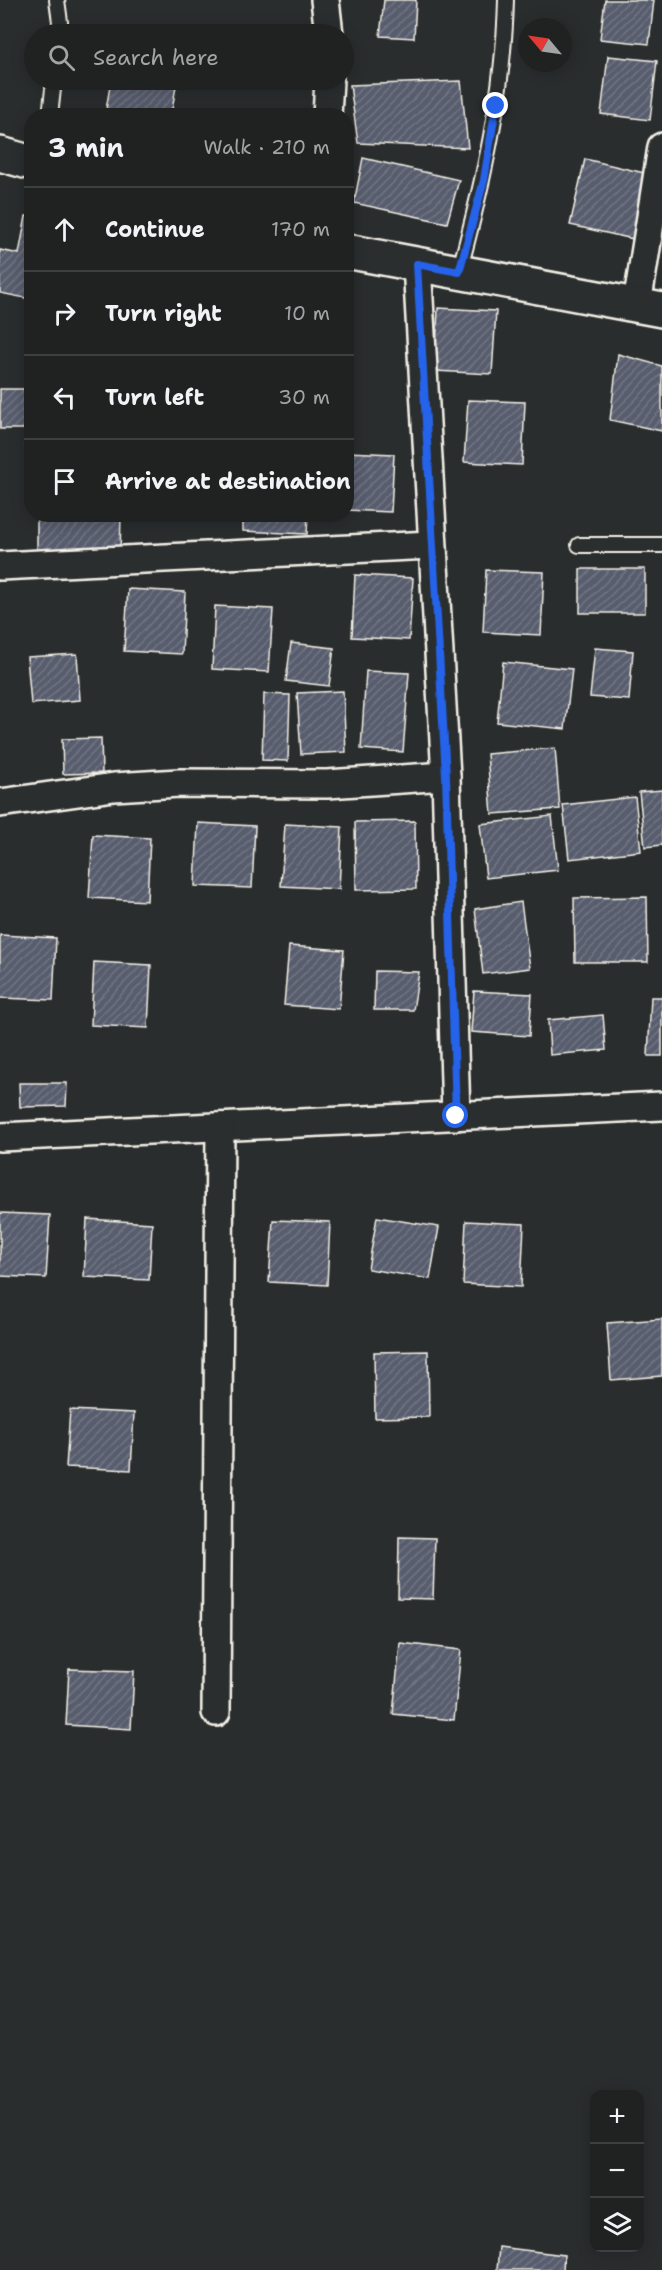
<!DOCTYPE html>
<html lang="en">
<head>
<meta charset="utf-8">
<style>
	:root { --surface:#202222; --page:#2d2f2f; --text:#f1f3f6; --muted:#a2a4a5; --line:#3d3f40 }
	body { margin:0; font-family:"Shantell Sans",sans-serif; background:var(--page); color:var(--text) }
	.controls { position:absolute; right:18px; bottom:18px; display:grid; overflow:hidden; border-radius:12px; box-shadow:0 3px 15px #0003 }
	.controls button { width:54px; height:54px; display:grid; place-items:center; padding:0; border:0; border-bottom:2px solid var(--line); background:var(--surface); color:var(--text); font:30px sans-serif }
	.compass { position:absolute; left:518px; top:18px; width:54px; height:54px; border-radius:50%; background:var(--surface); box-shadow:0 3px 15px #0003; rotate:299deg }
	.stop { position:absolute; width:18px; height:18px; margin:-14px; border:4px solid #2563eb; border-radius:50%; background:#fff }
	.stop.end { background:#2563eb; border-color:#fff; box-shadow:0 2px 6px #0008 }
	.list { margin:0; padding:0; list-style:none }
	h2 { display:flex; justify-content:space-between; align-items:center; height:78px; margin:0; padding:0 24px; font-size:26px }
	h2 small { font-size:20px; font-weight:400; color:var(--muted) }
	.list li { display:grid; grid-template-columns:39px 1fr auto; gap:18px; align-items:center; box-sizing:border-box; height:84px; padding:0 24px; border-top:2px solid var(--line) }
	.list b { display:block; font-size:22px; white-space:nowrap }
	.list em { font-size:20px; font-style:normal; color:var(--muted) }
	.icon { flex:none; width:33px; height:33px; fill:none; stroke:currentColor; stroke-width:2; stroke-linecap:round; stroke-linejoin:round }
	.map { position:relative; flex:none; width:662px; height:2270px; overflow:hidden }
	.search { position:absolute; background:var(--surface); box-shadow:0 3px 15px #0003; left:24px; top:24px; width:330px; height:66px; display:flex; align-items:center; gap:15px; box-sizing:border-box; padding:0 21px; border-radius:33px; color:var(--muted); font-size:22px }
	.panel { position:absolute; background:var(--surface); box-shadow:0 3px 15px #0003; left:24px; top:108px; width:330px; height:414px; border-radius:24px }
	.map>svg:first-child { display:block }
	.building { fill:url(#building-hatch); stroke:#f4f1e8; stroke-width:1.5 }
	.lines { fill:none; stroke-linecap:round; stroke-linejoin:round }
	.lane-casing { stroke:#f4f1e8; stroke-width:18 }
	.street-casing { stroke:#f4f1e8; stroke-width:32 }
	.secondary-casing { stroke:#f4f1e8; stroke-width:38 }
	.lane { stroke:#2a2d2e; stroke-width:14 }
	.street { stroke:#2a2d2e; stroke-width:27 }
	.secondary { stroke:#2a2d2e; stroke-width:33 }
	.route { stroke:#2563eb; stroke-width:8 }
</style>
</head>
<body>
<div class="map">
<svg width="662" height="2270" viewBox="0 0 662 2270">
	<defs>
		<pattern id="building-hatch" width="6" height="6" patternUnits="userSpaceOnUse" patternTransform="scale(1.5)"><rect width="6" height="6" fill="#585d6e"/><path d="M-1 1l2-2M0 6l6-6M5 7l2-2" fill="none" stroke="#717583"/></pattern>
	</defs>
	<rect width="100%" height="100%" fill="#2a2d2e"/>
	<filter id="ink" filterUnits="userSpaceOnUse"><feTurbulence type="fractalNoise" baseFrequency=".0167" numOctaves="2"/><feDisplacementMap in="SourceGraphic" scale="12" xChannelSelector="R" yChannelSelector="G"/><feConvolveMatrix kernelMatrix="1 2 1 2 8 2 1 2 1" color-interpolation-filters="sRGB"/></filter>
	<g filter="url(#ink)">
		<g class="building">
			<path d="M384,0H416L414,38L380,36Z"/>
			<path d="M605,0H654L649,44L600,39Z"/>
			<path d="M608,56L657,61L650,120L601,114Z"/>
			<path d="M111,80H177L171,116H105Z"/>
			<path d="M461,81L468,148L358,143L350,85Z"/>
			<path d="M363,158L459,180L447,223L354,203Z"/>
			<path d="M585,159L653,175L638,240L570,225Z"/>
			<path d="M26,216L32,217V324L26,323L31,299L0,293V250L19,254Z"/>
			<path d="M438,308L496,311L492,374L435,371Z"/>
			<path d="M618,354L662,366V431L610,420Z"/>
			<rect x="0" y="389" width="32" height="40"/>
			<path d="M468,400L525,402L522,465L464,462Z"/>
			<path d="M25,439H32V500H30Z"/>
			<path d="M346,452L394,454L391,512L346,510Z"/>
			<path d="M37,514H121L120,557L37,556Z"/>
			<path d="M243,514H308L307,534L243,531Z"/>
			<rect x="580" y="569" width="65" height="44"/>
			<path d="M486,570L544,572L541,635L483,632Z"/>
			<path d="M355,575L413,578L409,640L352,637Z"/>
			<path d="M128,589L185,592L182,654L124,651Z"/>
			<path d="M215,606L273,609L269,672L212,669Z"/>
			<path d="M291,643L334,648L329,686L286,681Z"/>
			<path d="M595,648L633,651L629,700L590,697Z"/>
			<path d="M77,654L80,700L31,704L27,657Z"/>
			<path d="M503,662L572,669L565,729L497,722Z"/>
			<path d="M366,671L409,673L403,752L361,749Z"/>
			<path d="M343,691L346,752L301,754L297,693Z"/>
			<path d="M264,694L290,695L288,761L262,760Z"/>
			<path d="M101,738L102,773L63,774L62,739Z"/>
			<path d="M555,748L560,809L492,814L487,754Z"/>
			<path d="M662,790V845L645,847L639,792Z"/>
			<path d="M635,797L641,851L569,859L563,805Z"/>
			<path d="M552,816L558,870L486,878L480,824Z"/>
			<path d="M415,821L416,889L356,890L355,822Z"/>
			<path d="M198,823L255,826L252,888L195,886Z"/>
			<path d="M285,824L342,827L339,889L281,886Z"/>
			<path d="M93,835L150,838L147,901L89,898Z"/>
			<path d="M647,897L648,962H575L574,898Z"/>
			<path d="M521,902L530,968L483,974L475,909Z"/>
			<path d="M0,935L56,938L53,1000L0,998Z"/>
			<path d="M289,946L344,950L339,1009L284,1005Z"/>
			<path d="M94,962L151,965L148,1028L91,1025Z"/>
			<path d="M375,971L419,972L413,1010H374Z"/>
			<path d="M474,991L532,994L529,1036L471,1032Z"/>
			<path d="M651,997H662V1056H648Z"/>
			<path d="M603,1015L606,1050L550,1055L548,1020Z"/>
			<path d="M19,1083H67L66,1106L20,1107Z"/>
			<path d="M0,1213L50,1215L46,1278L0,1276Z"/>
			<path d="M377,1217L439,1227L430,1279L368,1269Z"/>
			<path d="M87,1219L152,1223L149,1280L84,1277Z"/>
			<path d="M273,1220L330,1222L327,1285L269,1282Z"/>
			<path d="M466,1221L524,1224L521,1287L463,1284Z"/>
			<path d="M662,1319V1376L611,1380L607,1323Z"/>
			<path d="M428,1351L429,1417L375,1418L374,1352Z"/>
			<path d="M70,1410L134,1413L131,1470L66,1467Z"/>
			<path d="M399,1537L435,1538L433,1599L398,1598Z"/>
			<path d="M400,1643L461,1650L454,1720L393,1714Z"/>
			<path d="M69,1669L134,1671L131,1729L66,1725Z"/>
			<path d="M499,2247L564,2255L563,2270H497Z"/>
		</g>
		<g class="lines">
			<defs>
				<g id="lane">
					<path d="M57,0L60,22L59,34"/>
					<path d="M50,116L54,80"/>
					<path d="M459,272C483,183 504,93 506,0"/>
					<path d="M579,545H662"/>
				</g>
				<g id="street">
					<path d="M325,0L329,34"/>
					<path d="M327,116L329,80"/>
					<path d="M417,264L446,776L456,1116"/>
					<path d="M637,305L662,147"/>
					<path d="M0,566L431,545"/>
					<path d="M0,803L114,787L179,783L327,784L446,776"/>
					<path d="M0,1137L662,1106"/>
					<path d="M216,1712L220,1127"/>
				</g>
				<g id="secondary">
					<path d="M0,154L32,163"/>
					<path d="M346,251L662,310"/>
				</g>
			</defs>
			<use href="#lane" class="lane-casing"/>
			<use href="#street" class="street-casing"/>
			<use href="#secondary" class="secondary-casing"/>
			<use href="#lane" class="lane"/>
			<use href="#street" class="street"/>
			<use href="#secondary" class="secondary"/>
		</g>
	</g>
	<g class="lines" filter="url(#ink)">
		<path class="route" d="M456,1116L446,776L417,264L459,272L484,180L496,106"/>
	</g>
</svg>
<div class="controls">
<button>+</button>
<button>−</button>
<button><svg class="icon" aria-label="layers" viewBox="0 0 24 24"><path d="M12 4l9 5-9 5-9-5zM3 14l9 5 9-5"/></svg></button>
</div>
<svg class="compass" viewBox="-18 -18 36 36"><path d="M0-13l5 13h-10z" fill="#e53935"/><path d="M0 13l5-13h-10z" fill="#a2a4a5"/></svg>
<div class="stop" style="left:456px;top:1116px"></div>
<div class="stop end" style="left:496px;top:106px"></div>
<div class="search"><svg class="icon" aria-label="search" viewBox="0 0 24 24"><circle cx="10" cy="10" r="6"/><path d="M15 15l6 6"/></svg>Search here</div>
<section class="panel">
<h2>3 min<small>Walk · 210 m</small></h2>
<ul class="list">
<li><svg class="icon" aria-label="ahead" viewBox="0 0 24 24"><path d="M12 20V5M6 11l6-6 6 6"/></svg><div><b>Continue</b></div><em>170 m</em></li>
<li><svg class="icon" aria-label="right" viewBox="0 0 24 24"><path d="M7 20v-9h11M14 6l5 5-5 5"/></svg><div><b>Turn right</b></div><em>10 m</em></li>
<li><svg class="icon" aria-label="left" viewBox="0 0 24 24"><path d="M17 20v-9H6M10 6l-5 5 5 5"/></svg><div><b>Turn left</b></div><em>30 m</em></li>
<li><svg class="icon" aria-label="arrive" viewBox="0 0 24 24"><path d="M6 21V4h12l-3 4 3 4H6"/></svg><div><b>Arrive at destination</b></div></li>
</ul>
</section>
</div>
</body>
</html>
